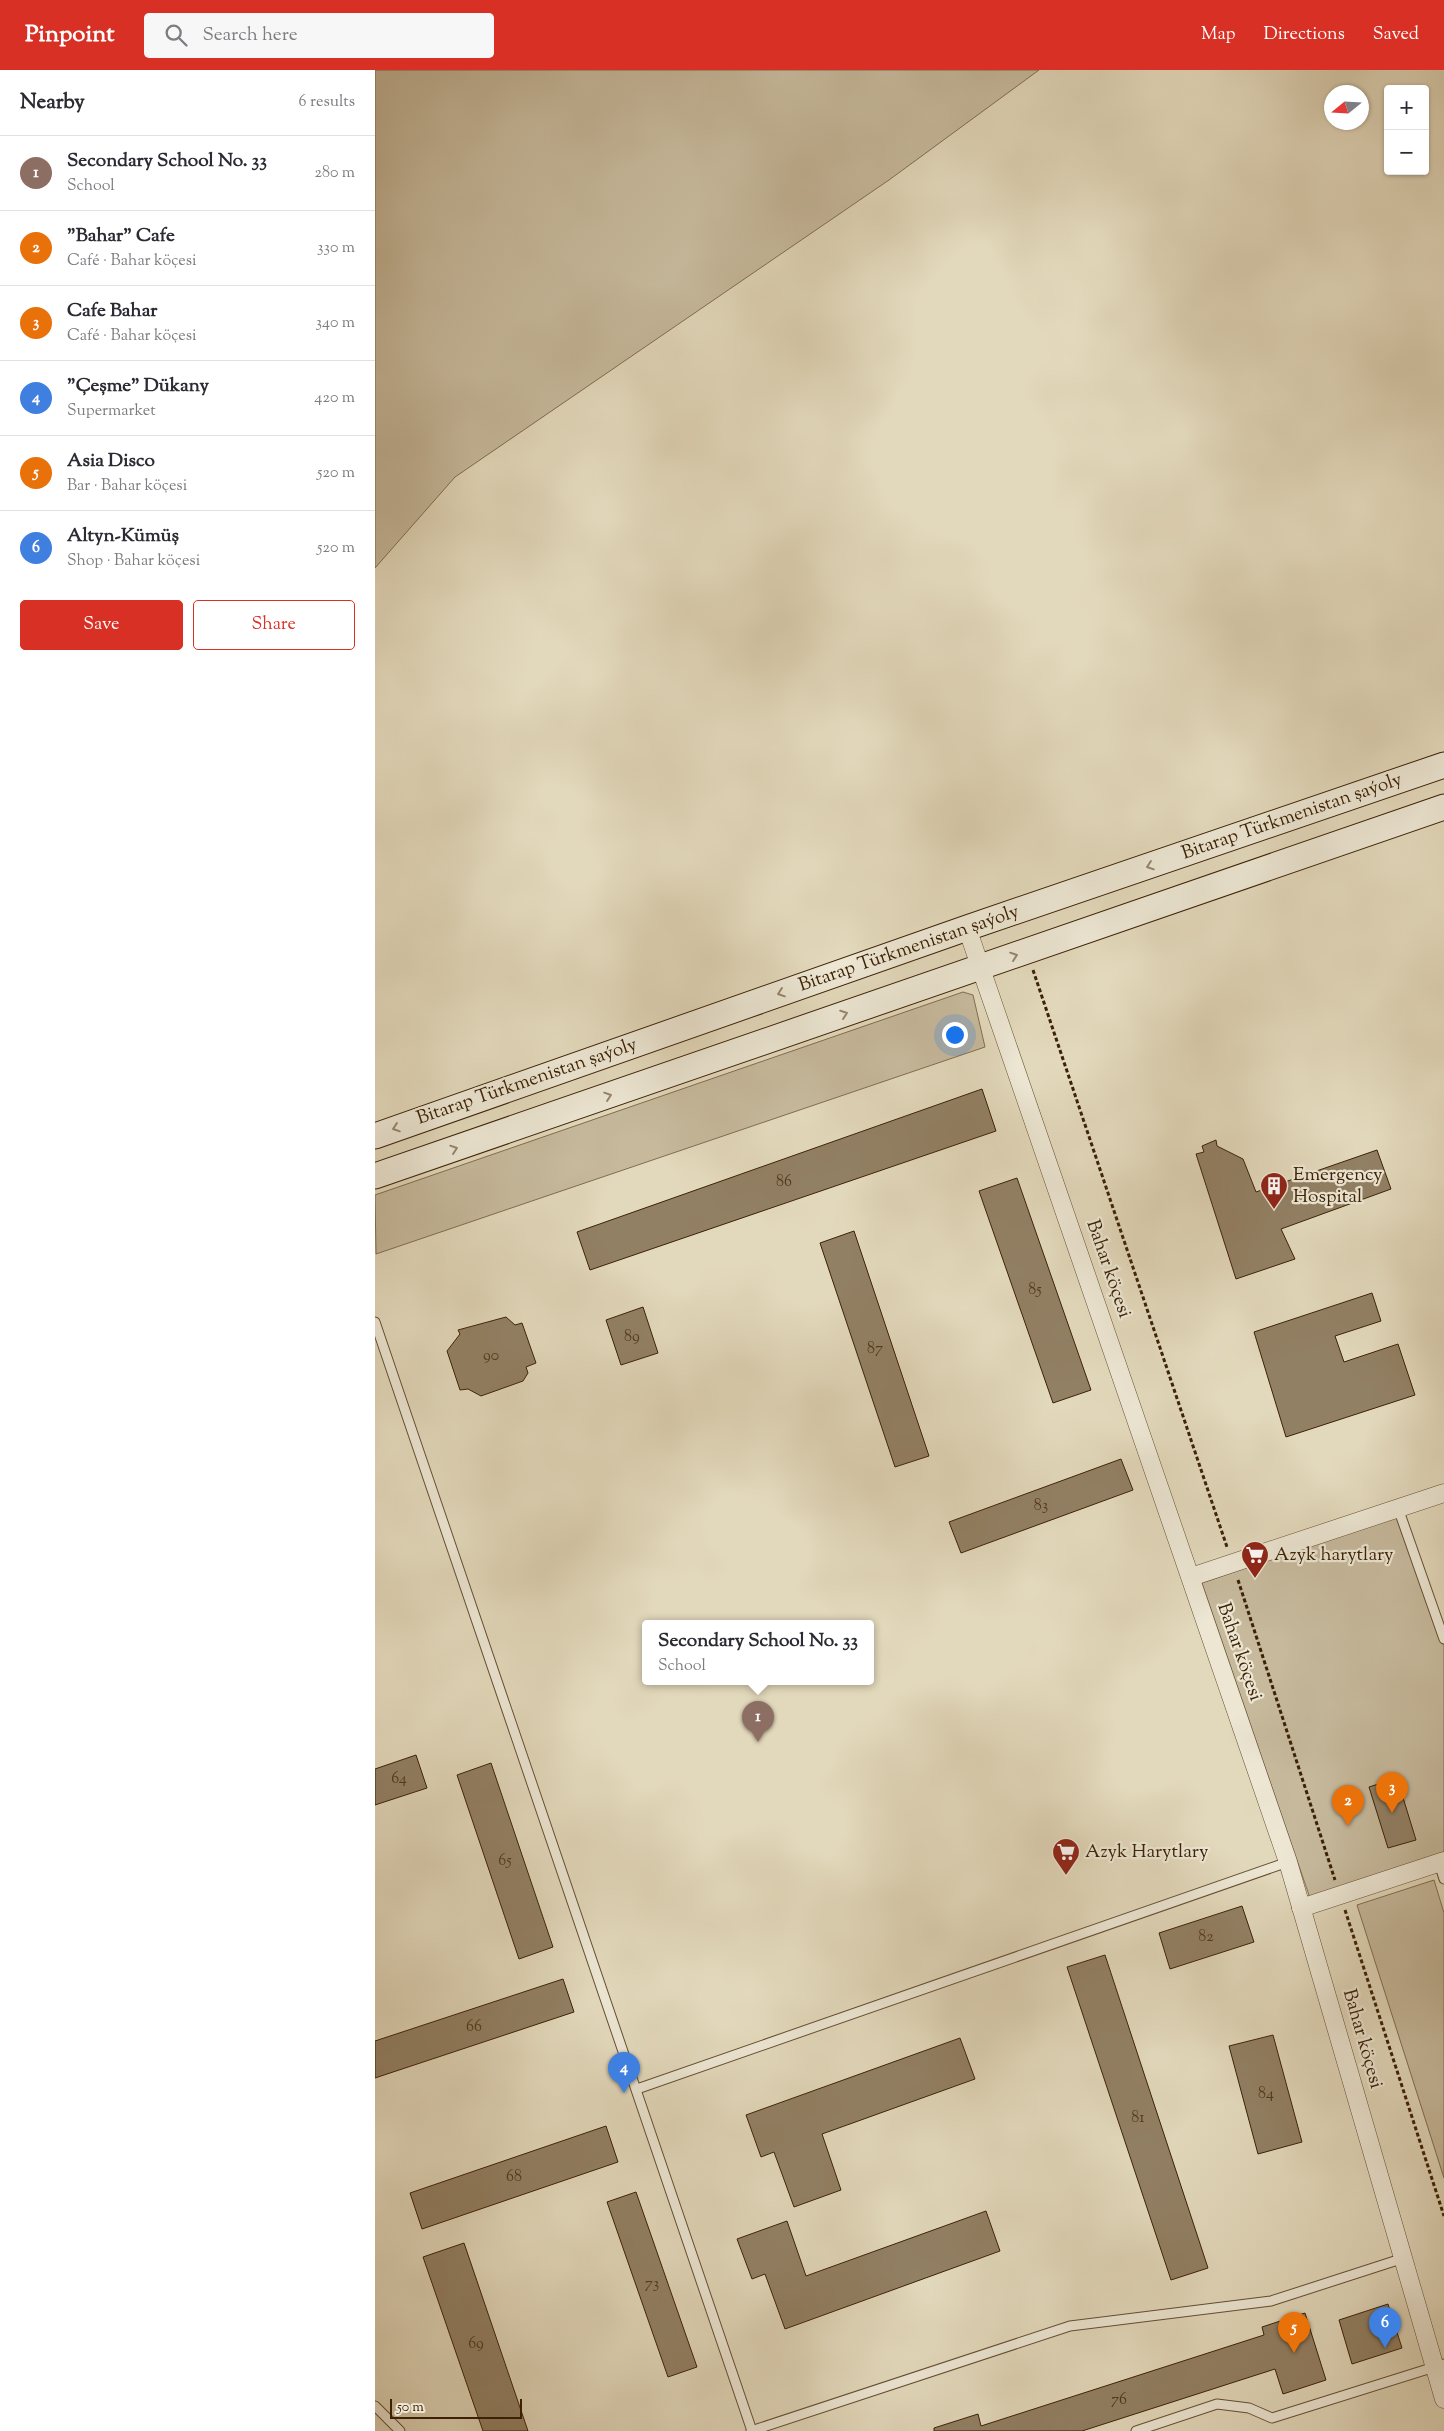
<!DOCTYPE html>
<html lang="en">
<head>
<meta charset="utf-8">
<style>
	:root { --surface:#fff; --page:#f7f7f7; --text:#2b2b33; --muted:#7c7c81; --line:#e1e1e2; --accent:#d93025 }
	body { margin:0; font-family:"Sorts Mill Goudy",serif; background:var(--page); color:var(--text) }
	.controls { position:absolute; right:15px; top:15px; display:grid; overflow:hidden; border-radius:5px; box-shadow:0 1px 4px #0004 }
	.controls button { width:45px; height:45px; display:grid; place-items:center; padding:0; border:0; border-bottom:1px solid var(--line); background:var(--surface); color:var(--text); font:25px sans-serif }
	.compass { position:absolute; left:949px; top:15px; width:45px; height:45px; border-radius:50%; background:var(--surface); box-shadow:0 1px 4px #0004; rotate:252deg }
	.scale { position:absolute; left:15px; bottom:12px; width:132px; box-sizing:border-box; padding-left:5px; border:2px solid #3c2105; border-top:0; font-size:14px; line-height:18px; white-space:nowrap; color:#3c2105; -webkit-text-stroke:4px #ece6d3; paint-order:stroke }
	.you { position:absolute; left:579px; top:964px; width:18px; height:18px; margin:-12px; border:4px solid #fff; border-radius:50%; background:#1a73e8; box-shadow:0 0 0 8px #1a73e833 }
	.badge { display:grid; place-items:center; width:32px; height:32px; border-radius:50%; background:var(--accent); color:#fff; font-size:16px; font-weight:700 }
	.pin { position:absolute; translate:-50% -41px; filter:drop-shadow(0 1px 2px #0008) }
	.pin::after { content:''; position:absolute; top:26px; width:18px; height:15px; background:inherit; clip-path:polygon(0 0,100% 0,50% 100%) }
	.popup { position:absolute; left:267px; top:1550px; width:232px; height:65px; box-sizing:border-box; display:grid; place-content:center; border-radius:5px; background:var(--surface); filter:drop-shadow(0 1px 4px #0005); font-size:16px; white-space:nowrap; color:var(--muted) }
	.popup b { font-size:19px; color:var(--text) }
	.popup::after { content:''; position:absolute; left:50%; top:100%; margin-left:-10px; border:10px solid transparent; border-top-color:var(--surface) }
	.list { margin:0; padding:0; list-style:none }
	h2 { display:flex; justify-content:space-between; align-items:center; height:65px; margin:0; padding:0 20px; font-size:21px }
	h2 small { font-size:16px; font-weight:400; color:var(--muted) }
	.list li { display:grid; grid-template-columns:32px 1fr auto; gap:15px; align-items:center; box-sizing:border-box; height:75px; padding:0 20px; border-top:1px solid var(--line) }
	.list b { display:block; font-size:19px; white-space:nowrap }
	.list p { margin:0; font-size:16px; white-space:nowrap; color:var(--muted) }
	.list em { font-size:16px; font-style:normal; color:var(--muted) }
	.actions { display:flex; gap:10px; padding:15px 20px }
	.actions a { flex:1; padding:11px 0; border:1px solid var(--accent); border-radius:5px; text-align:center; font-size:18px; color:var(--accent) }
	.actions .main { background:var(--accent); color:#fff }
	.icon { flex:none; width:28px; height:28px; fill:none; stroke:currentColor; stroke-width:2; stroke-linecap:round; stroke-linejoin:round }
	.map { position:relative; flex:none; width:1069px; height:2361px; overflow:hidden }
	header { display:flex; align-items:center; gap:30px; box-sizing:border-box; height:70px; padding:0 25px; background:var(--accent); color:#fff }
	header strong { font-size:24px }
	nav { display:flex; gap:28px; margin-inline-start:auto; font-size:18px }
	.search { width:350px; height:45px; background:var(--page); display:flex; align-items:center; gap:12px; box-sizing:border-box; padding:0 18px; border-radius:5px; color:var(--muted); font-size:19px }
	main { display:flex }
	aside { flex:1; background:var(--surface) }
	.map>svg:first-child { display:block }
	.green { fill:#c6b99c; stroke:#816d50 }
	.building { fill:#928064; stroke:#3c2105 }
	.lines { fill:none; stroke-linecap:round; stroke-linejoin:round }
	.service-casing { stroke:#664f32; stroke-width:11 }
	.minor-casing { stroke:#664f32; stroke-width:19 }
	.secondary-casing { stroke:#3c2105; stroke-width:27 }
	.path { stroke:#3c2105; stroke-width:3; stroke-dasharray:4 2.5; stroke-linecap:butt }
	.service { stroke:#ece6d3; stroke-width:9 }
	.minor { stroke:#ece6d3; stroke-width:18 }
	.secondary { stroke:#ece6d3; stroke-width:25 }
	.oneway { stroke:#94846c }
	.labels { text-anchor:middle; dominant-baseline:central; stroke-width:4.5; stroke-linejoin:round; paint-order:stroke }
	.number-label { font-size:16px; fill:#52391d }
	.street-label { font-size:19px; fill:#3c2105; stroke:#ece6d3 }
	.poi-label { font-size:19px; fill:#3c2105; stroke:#ece6d3; text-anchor:start }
</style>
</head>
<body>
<header>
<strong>Pinpoint</strong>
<div class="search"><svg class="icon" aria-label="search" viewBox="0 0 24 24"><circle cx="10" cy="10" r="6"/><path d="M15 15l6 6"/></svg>Search here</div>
<nav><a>Map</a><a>Directions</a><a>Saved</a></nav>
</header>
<main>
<aside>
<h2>Nearby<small>6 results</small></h2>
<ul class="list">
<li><span class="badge" style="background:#8d6e63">1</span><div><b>Secondary School No. 33</b><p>School</p></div><em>280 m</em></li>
<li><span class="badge" style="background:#e8710a">2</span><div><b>&quot;Bahar&quot; Cafe</b><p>Café · Bahar köçesi</p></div><em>330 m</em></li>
<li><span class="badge" style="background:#e8710a">3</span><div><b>Cafe Bahar</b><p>Café · Bahar köçesi</p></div><em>340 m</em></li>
<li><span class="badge" style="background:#3f7fe0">4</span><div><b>&quot;Çeşme&quot; Dükany</b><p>Supermarket</p></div><em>420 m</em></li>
<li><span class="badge" style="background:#e8710a">5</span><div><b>Asia Disco</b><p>Bar · Bahar köçesi</p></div><em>520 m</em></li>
<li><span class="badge" style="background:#3f7fe0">6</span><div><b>Altyn-Kümüş</b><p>Shop · Bahar köçesi</p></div><em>520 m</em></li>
</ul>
<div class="actions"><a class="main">Save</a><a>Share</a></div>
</aside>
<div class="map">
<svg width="1069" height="2361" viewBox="0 0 1069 2361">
	<rect width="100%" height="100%" fill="#e2d8bb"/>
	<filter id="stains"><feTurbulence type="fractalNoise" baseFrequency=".004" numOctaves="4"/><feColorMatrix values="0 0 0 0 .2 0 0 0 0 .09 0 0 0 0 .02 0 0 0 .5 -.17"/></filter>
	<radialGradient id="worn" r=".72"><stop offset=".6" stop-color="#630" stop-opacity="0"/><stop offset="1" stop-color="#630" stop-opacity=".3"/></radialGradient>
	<g class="green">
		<path d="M0,0H664L514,110L80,407L0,498Z"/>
		<path d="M588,922L598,925L610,977L1,1184L0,1125Z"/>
		<path d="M1029,1443L1069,1559V1782L935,1828L827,1513Z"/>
		<path d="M1059,1810L1069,1843V2108L982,1835Z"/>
	</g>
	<g class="building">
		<path d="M607,1019L621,1061L215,1200L202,1162Z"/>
		<path d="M841,1070L842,1076L868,1089L881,1122L1002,1080L1016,1119L906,1159L920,1189L861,1209L821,1084L829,1082L827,1076Z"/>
		<path d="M642,1108L716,1320L678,1333L604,1121Z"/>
		<path d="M479,1161L554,1386L520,1397L445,1173Z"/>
		<path d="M997,1223L1006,1251L960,1266L969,1292L1023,1274L1040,1325L911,1367L879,1262Z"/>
		<path d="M268,1237L283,1283L246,1295L231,1250Z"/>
		<path d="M131,1247L140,1255L147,1253L161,1293L151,1297L153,1303L148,1311L106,1326L93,1319L85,1320L72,1281L85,1264L83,1260Z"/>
		<path d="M746,1389L758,1420L586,1483L574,1452Z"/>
		<path d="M41,1685L52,1718L0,1735V1699Z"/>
		<path d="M116,1693L178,1877L144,1889L82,1705Z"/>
		<path d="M1022,1708L1041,1770L1013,1778L994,1717Z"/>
		<path d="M867,1836L879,1872L795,1899L784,1863Z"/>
		<path d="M730,1885L833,2198L796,2210L692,1897Z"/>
		<path d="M188,1909L199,1942L0,2008V1971Z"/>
		<path d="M898,1965L927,2072L883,2084L854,1976Z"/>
		<path d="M585,1968L600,2009L447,2064L466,2120L419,2137L399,2082L386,2087L371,2045Z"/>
		<path d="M231,2056L243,2092L47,2159L35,2123Z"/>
		<path d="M261,2122L322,2297L293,2307L232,2132Z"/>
		<path d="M611,2141L625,2181L410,2259L390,2204L377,2209L362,2169L412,2151L431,2206Z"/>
		<path d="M89,2173L153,2361H108L48,2187Z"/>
		<path d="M1013,2234L1027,2278L977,2294L964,2250Z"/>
		<path d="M930,2243L951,2310L908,2324L900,2299L707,2361H559V2358L603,2344L606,2356L889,2265L887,2257Z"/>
	</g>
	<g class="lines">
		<defs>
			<g id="service">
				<path d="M0,1252L377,2361"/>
				<path d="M1023,1438L1069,1569"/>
				<path d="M1064,1793L1069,1809"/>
				<path d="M262,2019L913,1792"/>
				<path d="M0,2336L25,2361"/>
				<path d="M376,2361L695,2256L896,2231L1029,2188"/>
				<path d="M761,2361L842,2334L874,2338L897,2348L1069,2294"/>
			</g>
			<g id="minor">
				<path d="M592,858L913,1792L1069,2329"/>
				<path d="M816,1507L1069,1423"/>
				<path d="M926,1838L1069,1791"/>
			</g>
			<g id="secondary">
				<path d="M0,1066L592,858L1069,695"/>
				<path d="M0,1106L1069,737"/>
			</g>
		</defs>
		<use href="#service" class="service-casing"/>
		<use href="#minor" class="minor-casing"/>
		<use href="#secondary" class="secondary-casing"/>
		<g class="path">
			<path d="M658,900L852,1477"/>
			<path d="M863,1510L960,1810"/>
			<path d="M970,1840L1069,2146"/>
		</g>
		<use href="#service" class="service"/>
		<use href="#minor" class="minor"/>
		<use href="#secondary" class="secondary"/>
	</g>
	<defs><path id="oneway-chevron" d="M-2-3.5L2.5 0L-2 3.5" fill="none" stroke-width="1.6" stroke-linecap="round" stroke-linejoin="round" transform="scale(1.25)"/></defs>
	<g class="oneway">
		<use href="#oneway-chevron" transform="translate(775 796) rotate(161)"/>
		<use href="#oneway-chevron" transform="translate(639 886) rotate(-19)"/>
		<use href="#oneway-chevron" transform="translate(406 923) rotate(161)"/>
		<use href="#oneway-chevron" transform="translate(469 944) rotate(-19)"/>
		<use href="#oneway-chevron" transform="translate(233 1026) rotate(-19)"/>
		<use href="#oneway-chevron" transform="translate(21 1058) rotate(161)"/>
		<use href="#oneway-chevron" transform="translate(79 1079) rotate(-19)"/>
	</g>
	<defs>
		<symbol id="building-pin" viewBox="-11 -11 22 30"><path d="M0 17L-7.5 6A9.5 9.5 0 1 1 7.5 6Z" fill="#8f2418" stroke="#ece6d3"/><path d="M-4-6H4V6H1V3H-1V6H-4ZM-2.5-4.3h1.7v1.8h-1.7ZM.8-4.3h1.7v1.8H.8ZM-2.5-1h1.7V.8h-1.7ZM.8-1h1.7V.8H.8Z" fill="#fff"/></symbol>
		<symbol id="supermarket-pin" viewBox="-11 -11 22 30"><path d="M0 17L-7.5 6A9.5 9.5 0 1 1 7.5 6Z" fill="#8f2418" stroke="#ece6d3"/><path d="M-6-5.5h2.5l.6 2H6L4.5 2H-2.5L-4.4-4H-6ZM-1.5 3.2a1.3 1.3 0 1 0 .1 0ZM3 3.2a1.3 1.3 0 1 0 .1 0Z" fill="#fff"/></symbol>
	</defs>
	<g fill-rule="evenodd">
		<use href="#building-pin" x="883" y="1100" width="32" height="43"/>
		<use href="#supermarket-pin" x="864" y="1469" width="32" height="43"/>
		<use href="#supermarket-pin" x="675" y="1766" width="32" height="43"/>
	</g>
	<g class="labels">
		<g class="number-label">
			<text x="409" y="1112">86</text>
			<text x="660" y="1220">85</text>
			<text x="257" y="1267">89</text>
			<text x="500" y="1279">87</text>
			<text x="116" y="1286">90</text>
			<text x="666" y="1436">83</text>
			<text x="24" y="1709">64</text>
			<text x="130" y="1791">65</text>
			<text x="831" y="1867">82</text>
			<text x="99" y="1957">66</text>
			<text x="891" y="2024">84</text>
			<text x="763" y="2048">81</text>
			<text x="139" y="2107">68</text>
			<text x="277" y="2214">73</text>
			<text x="101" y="2274">69</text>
			<text x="744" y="2330">76</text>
		</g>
		<g class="street-label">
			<text transform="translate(917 747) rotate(-19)">Bitarap Türkmenistan şaýoly</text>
			<text transform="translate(534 879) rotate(-19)">Bitarap Türkmenistan şaýoly</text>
			<text transform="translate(152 1012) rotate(-19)">Bitarap Türkmenistan şaýoly</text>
			<text transform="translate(733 1199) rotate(71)">Bahar köçesi</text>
			<text transform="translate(864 1582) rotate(71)">Bahar köçesi</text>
			<text transform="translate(987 1969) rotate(74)">Bahar köçesi</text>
		</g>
		<g class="poi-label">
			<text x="918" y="1105">Emergency<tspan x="918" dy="22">Hospital</tspan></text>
			<text x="899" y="1485">Azyk harytlary</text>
			<text x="710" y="1782">Azyk Harytlary</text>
		</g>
	</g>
	<rect width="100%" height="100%" filter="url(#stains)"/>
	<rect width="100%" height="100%" fill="url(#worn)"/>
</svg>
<div class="controls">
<button>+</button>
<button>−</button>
</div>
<svg class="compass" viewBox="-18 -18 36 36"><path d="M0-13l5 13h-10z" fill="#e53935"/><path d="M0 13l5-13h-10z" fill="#7c7c81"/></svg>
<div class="scale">50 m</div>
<div class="you"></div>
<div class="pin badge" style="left:383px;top:1672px;background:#8d6e63">1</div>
<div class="popup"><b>Secondary School No. 33</b>School</div>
<div class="pin badge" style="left:973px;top:1756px;background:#e8710a">2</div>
<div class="pin badge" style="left:1017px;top:1743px;background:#e8710a">3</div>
<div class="pin badge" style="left:249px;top:2023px;background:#3f7fe0">4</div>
<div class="pin badge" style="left:919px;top:2283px;background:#e8710a">5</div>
<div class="pin badge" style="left:1010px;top:2278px;background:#3f7fe0">6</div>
</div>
</main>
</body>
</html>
